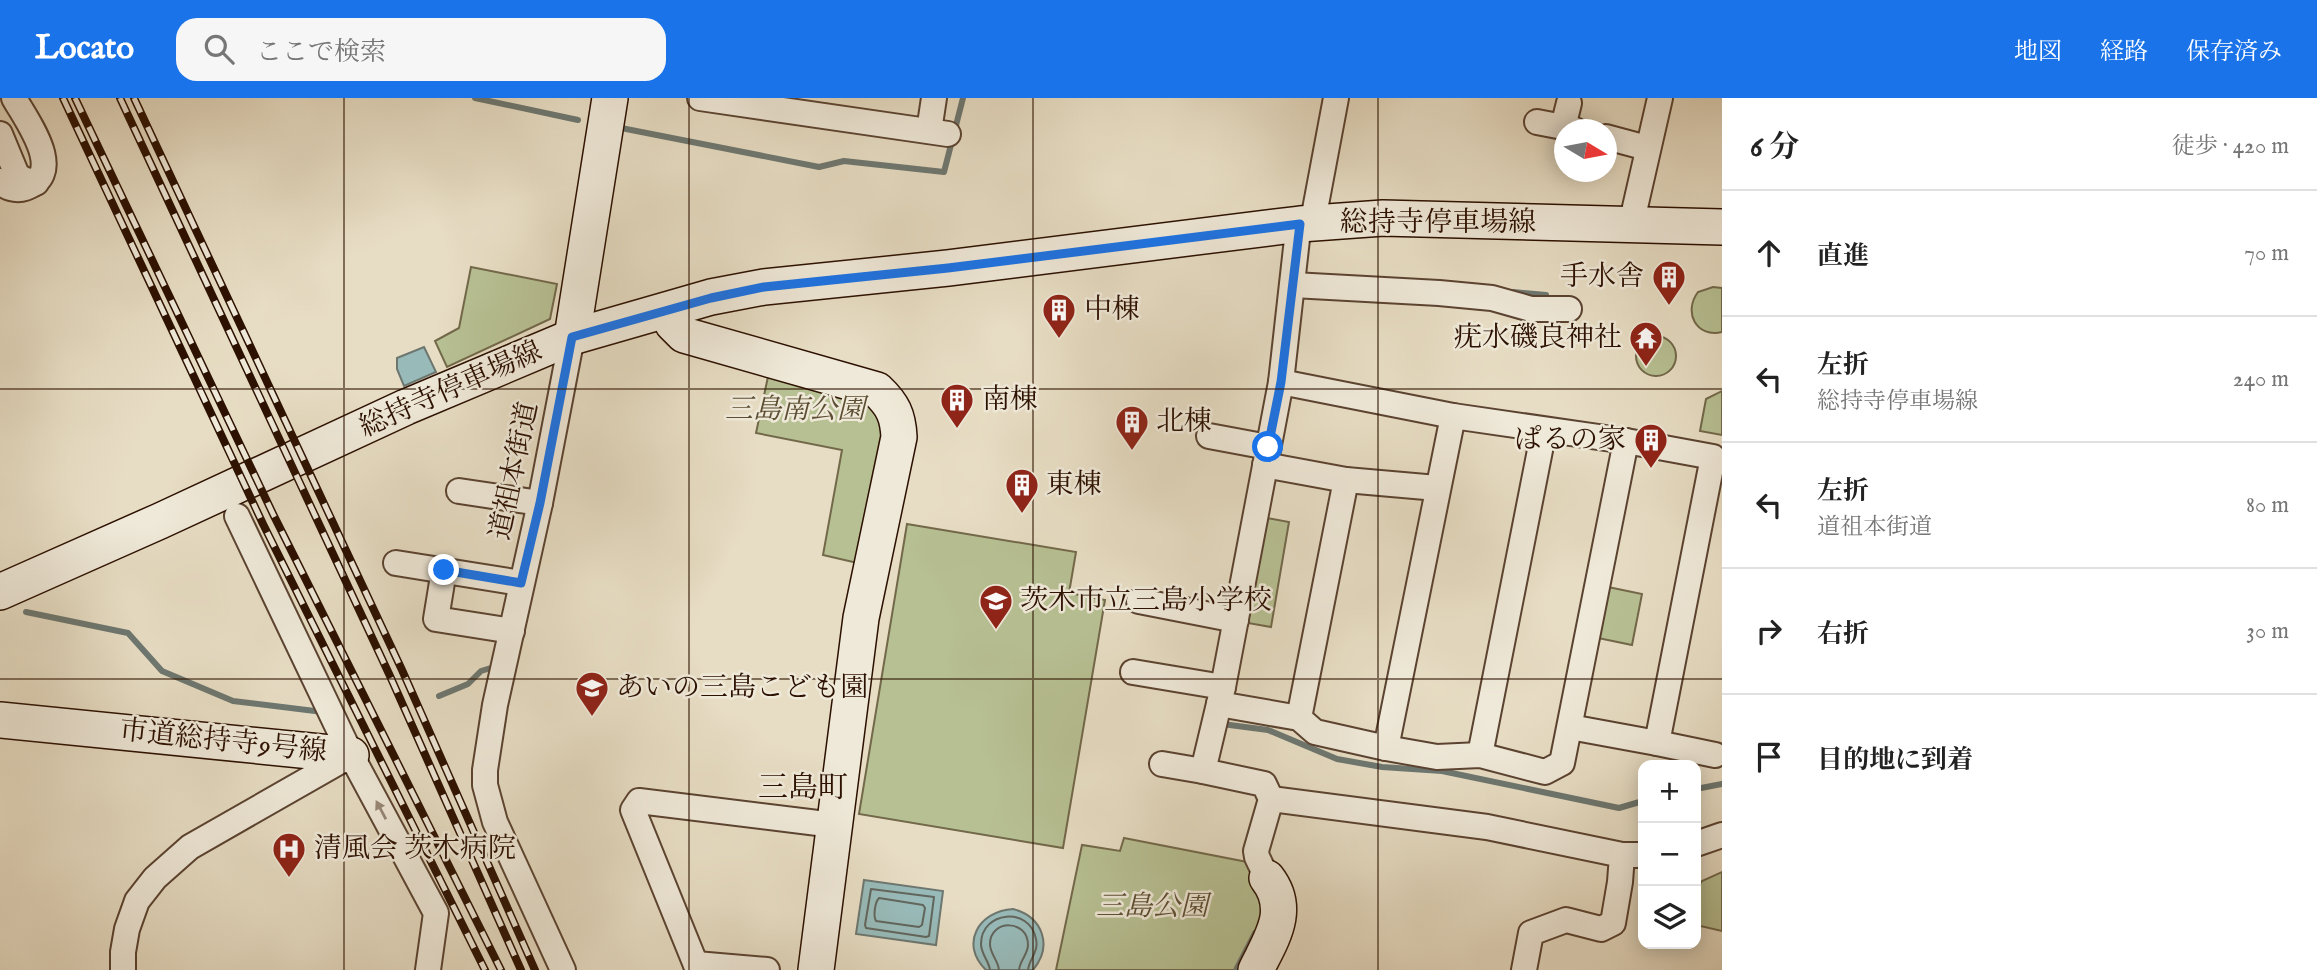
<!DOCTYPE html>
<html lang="ja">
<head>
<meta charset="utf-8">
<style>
	:root { --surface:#fff; --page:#f6f6f6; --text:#222; --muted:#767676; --line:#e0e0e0; --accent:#1a73e8 }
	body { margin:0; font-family:"IM FELL English","Noto Serif JP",serif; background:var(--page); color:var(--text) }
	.controls { position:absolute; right:21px; bottom:21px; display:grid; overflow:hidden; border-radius:14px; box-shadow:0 4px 18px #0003 }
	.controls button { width:63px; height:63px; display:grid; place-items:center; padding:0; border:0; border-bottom:2px solid var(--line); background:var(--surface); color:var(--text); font:35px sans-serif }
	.compass { position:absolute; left:1554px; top:21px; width:63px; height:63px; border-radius:50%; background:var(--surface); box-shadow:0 4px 18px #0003; rotate:100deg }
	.stop { position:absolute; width:21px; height:21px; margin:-16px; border:5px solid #1a73e8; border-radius:50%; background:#fff }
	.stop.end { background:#1a73e8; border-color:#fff; box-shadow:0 2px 7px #0008 }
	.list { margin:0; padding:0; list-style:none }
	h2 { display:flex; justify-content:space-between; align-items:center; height:91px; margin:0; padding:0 28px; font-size:30px }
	h2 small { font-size:23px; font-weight:400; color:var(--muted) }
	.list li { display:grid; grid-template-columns:46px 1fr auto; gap:21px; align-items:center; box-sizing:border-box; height:126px; padding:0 28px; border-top:2px solid var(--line) }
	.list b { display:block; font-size:26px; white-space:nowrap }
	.list p { margin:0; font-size:23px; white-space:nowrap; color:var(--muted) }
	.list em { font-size:23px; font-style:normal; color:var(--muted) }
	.icon { flex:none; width:38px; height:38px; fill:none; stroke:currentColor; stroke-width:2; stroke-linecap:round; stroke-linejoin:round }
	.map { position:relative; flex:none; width:1722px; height:872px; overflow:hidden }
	header { display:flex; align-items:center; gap:42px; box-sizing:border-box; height:98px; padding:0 35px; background:var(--accent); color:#fff }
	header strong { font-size:33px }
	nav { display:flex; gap:38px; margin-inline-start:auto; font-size:24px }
	.search { width:490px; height:63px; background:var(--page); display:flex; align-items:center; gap:18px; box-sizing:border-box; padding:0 24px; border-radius:21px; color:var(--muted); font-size:26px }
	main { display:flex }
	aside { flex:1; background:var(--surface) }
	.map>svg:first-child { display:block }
	.green { fill:#b7c093; stroke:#72684a; stroke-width:2 }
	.water { fill:#98bbba; stroke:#6d7770; stroke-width:2 }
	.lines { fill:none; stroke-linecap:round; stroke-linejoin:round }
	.shore { stroke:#62665d; stroke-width:2 }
	.stream { stroke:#6d7770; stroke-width:6 }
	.street-casing { stroke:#5b4331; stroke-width:28 }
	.secondary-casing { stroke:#2c1000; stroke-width:38 }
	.street { stroke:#efe9d9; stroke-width:24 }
	.secondary { stroke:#efe9d9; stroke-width:35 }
	.rail-casing { stroke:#2c1000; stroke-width:8 }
	.rail { stroke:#efe9d9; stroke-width:5; stroke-dasharray:16; stroke-linecap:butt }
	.oneway { fill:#978777 }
	.route { stroke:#1a73e8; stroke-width:9 }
	.grid { fill:none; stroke:#2c1000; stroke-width:2; stroke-opacity:0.55 }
	.labels { text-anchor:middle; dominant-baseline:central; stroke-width:5; stroke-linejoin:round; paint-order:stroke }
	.street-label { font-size:28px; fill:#2c1000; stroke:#efe9d9 }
	.poi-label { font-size:28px; fill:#2c1000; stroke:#efe9d9; text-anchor:start }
	.park-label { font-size:28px; font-style:italic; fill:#5d4e33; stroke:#efe9d9 }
	.neighbourhood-label { font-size:30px; fill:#2c1000; stroke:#efe9d9 }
</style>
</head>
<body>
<header>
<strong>Locato</strong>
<div class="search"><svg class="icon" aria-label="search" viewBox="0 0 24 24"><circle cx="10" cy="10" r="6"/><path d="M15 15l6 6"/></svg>ここで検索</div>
<nav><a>地図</a><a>経路</a><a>保存済み</a></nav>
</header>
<main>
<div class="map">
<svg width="1722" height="872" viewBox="0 0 1722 872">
	<rect width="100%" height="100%" fill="#e7ddc4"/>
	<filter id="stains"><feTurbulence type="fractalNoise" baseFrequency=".00286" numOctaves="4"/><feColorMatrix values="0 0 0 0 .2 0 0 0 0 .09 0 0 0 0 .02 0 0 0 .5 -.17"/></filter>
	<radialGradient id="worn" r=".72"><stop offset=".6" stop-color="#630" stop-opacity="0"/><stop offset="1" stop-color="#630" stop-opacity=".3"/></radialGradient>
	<g class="green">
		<path d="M471,169L557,186L550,221L447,269L435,243L459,230Z"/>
		<path d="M1713,189L1722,190V234C1696,240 1683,214 1698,194Z"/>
		<circle cx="1656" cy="258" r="20"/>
		<path d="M769,274L861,298L885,314L866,467L823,457L842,352L756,335Z"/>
		<path d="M1722,293V337L1700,333L1706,301Z"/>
		<path d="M1267,420L1289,424L1271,529L1248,525Z"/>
		<path d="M907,426L1076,454L1069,495L1105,502L1063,750L859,716Z"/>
		<path d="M1608,489L1642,496L1632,547L1598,540Z"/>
		<path d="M1124,740L1247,764L1267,799L1243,872H1056L1082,747L1120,753Z"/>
		<path d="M1722,774V833L1696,827V792L1702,783Z"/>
	</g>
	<g class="water">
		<path d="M424,249L436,274L404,288L397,271V260Z"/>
		<path d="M864,782L943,793L936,847L856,836Z"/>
		<path d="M1013,811C1043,819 1053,848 1033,872H986C959,846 979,813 1013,811Z"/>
	</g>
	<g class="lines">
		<g class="shore">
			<path d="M871,791L934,799L929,838L926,839L866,830L865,827Z"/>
			<path d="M879,800L923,807L925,810L922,827L919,829L876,823C873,818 875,804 879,800Z"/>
			<path d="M990,872C989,863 981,856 981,846C981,813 1030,808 1036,841C1039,854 1029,861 1028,872"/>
			<path d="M999,872C998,862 990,856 990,846C990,821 1028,821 1028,847C1028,856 1020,862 1019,872"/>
		</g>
		<g class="stream">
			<path d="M475,0L578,22"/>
			<path d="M616,29L819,69L844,63L944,74L963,0"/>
			<path d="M1513,194L1546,197"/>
			<path d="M26,514L128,535L162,573L233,603L323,614"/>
			<path d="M439,598L468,586L481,573L494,569"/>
			<path d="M1222,626L1268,632L1337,661L1382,669L1442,673L1619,710L1643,703"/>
			<path d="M1696,691L1722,686"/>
			<path d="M1236,872L1255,835"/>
		</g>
		<defs>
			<g id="street">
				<path d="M700,0L948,36"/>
				<path d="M1569,5L1563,29L1575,32"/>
				<path d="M1537,24L1563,29"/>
				<path d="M929,33L934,0"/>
				<path d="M0,36L17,77L23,81L36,85"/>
				<path d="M1606,39L1647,50"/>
				<path d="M0,83C6,90 16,93 25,90C67,76 27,23 14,0"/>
				<path d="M1631,127L1660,0"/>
				<path d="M1293,187L1439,195L1492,200L1531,211H1569"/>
				<path d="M1209,338L1268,349"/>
				<path d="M1265,367L1346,382L1437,390"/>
				<path d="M459,393L540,405"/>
				<path d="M237,418L351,657L436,815L428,872"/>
				<path d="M396,465L521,485"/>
				<path d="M444,472L436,521L512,533"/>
				<path d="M1139,503L1236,522"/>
				<path d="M1133,574L1223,589"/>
				<path d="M1219,606L1299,620L1315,634L1386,650L1437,659L1480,657L1545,674L1562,665L1626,343L1453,318L1281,284"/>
				<path d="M1299,620L1346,382"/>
				<path d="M1570,629L1657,645L1713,359L1626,343"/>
				<path d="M1657,645L1715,657"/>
				<path d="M1386,650L1453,318"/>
				<path d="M1480,657L1544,332"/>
				<path d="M1162,666L1203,673"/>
				<path d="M1271,701L1487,729L1622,757L1620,784L1613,825L1601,831L1566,822L1531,835L1524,872"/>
				<path d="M1696,746L1722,737"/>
				<path d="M1622,757H1643"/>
				<path d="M1267,780L1257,759L1256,753L1271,701L1264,686L1203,673L1223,589L1281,284L1297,141L1300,126L1314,117L1336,0"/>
				<path d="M696,866L767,872"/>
				<path d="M123,872V854L127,831L137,803L155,780L190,749L351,657"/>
				<path d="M563,872L495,724L485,687V672L495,607L540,405L572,239"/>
				<path d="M698,872L633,712L639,703L834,727"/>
			</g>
			<g id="secondary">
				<path d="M673,211V226L684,237L877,292C893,307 898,318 899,339L861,520L816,872"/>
				<path d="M572,239L610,0"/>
				<path d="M0,494L160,423L406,309L572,239L711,199L764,189L948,170L1300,126L1383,120L1722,129"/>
				<path d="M0,622L351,657"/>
				<path d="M1256,872C1271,841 1292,812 1267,780"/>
			</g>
		</defs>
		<use href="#street" class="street-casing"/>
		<use href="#secondary" class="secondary-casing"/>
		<use href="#street" class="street"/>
		<use href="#secondary" class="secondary"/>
		<defs>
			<g id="rail">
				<path d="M63,0L263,426L485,872"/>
				<path d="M75,0L274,418L501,872"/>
				<path d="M120,0L390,578L521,872"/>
				<path d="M134,0L402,572L535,872"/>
			</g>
		</defs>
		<use href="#rail" class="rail-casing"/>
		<use href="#rail" class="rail"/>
	</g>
	<defs><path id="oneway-solid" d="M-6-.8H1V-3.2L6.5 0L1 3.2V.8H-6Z" transform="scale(1.75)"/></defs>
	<use class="oneway" href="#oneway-solid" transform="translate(381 712) rotate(-118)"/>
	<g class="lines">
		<path class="route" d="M444,472L521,485L540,405L572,239L711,200L764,189L948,170L1300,126L1281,284L1268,349"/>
	</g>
	<path class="grid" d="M344,0V872M689,0V872M1033,0V872M1378,0V872M0,291H1722M0,581H1722"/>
	<defs>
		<symbol id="building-pin" viewBox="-11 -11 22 30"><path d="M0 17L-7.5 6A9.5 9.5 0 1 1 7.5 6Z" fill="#8f2418" stroke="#efe9d9"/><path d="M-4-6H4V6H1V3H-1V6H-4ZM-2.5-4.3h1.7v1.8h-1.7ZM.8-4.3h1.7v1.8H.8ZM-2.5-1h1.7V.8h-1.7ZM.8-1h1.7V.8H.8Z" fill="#fff"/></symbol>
		<symbol id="temple-pin" viewBox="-11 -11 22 30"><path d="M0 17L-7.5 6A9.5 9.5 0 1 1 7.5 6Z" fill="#8f2418" stroke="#efe9d9"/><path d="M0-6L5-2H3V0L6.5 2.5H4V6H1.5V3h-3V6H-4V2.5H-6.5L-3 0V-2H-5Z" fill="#fff"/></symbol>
		<symbol id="school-pin" viewBox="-11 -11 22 30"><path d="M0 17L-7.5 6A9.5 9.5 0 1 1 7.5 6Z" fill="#8f2418" stroke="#efe9d9"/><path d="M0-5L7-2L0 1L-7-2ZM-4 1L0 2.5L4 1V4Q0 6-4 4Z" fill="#fff"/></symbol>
		<symbol id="hospital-pin" viewBox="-11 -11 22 30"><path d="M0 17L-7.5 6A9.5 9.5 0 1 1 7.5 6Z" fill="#8f2418" stroke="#efe9d9"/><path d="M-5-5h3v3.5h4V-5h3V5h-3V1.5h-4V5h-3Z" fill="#fff"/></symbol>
	</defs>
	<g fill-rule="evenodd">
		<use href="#building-pin" x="1650" y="160" width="38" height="52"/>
		<use href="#building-pin" x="1040" y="193" width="38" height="52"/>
		<use href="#temple-pin" x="1627" y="221" width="38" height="52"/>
		<use href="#building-pin" x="938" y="283" width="38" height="52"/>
		<use href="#building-pin" x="1113" y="305" width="38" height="52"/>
		<use href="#building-pin" x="1632" y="323" width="38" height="52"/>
		<use href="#building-pin" x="1003" y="368" width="38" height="52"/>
		<use href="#school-pin" x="977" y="484" width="38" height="52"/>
		<use href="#school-pin" x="573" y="571" width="38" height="52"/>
		<use href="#hospital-pin" x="270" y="732" width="38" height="52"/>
	</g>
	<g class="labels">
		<g class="street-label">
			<text x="1438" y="125">総持寺停車場線</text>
			<text transform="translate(451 292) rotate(-24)">総持寺停車場線</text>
			<text transform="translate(515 373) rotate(-78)">道祖本街道</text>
			<text transform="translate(223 644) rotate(6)">市道総持寺9号線</text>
		</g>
		<g class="poi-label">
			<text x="1644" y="179" text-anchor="end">手水舎</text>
			<text x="1084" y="212">中棟</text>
			<text x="1622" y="240" text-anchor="end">疣水磯良神社</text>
			<text x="982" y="302">南棟</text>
			<text x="1156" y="324">北棟</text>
			<text x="1626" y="342" text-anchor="end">ぱるの家</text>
			<text x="1046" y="387">東棟</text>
			<text x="1020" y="503">茨木市立三島小学校</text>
			<text x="616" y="590">あいの三島こども園</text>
			<text x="314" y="751">清風会 茨木病院</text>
		</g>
		<g class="park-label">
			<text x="795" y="312">三島南公園</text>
			<text x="1152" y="809">三島公園</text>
		</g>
		<g class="neighbourhood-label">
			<text x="803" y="691">三島町</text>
		</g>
	</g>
	<rect width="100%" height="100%" filter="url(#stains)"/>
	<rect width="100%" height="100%" fill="url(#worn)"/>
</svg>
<div class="controls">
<button>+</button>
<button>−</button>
<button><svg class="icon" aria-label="layers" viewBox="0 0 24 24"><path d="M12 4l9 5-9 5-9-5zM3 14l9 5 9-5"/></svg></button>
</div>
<svg class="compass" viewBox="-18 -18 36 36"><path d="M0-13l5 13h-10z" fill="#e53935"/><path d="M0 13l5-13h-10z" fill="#767676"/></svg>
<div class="stop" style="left:1268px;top:349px"></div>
<div class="stop end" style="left:444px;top:472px"></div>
</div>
<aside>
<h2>6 分<small>徒歩 · 420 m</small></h2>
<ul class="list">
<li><svg class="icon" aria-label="ahead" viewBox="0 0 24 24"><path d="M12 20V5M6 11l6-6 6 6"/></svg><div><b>直進</b></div><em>70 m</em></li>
<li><svg class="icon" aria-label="left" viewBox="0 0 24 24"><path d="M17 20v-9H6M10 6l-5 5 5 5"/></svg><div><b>左折</b><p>総持寺停車場線</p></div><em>240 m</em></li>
<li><svg class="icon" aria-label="left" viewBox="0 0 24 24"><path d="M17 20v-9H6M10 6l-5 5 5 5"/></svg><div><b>左折</b><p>道祖本街道</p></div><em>80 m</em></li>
<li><svg class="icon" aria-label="right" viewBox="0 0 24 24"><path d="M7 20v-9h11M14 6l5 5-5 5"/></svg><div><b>右折</b></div><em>30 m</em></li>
<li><svg class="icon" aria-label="arrive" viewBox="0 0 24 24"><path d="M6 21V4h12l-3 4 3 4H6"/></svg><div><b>目的地に到着</b></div></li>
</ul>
</aside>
</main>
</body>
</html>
